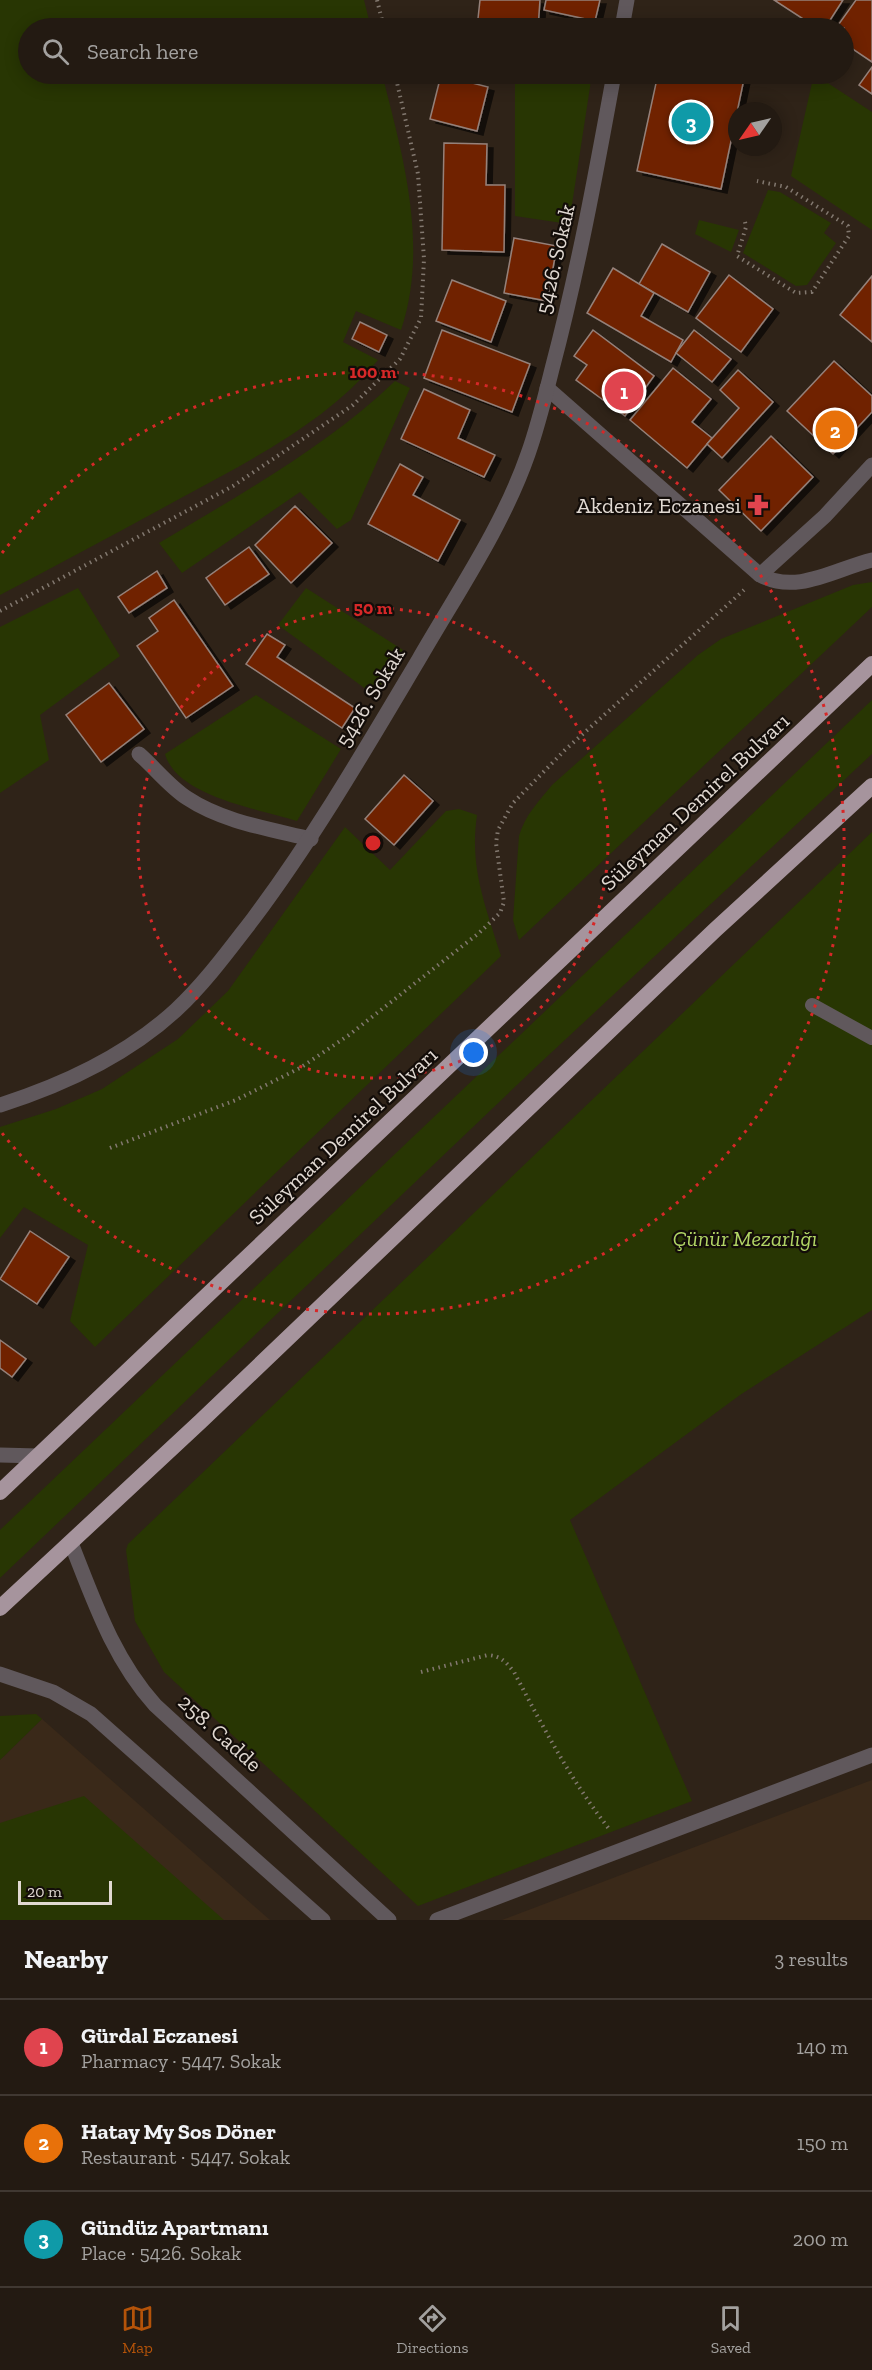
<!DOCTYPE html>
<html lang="en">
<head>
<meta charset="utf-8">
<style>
	:root { --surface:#231a12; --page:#2b231b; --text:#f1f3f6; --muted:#a3a19f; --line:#403832; --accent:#b45309 }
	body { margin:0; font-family:"Zilla Slab",serif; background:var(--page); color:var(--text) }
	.compass { position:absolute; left:728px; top:102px; width:54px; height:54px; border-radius:50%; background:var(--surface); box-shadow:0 3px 15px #0003; rotate:236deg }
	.scale { position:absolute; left:18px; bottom:15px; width:94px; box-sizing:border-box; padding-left:6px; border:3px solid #e1d9d2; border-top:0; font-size:16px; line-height:21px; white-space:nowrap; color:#e1d9d2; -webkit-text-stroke:4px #130d09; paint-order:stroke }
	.you { position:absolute; left:474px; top:1053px; width:21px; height:21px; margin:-15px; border:4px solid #fff; border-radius:50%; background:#1a73e8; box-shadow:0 0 0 9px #1a73e833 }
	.badge { display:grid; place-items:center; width:39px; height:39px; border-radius:50%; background:var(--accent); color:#fff; font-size:20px; font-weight:700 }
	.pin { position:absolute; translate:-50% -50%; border:3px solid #fff; box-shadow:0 2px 6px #0006 }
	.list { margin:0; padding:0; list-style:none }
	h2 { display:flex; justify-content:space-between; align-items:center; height:78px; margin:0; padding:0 24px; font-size:26px }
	h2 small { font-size:20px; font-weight:400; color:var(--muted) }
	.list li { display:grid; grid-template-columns:39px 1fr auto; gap:18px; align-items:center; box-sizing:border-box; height:96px; padding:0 24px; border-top:2px solid var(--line) }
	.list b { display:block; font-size:22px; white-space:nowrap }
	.list p { margin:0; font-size:20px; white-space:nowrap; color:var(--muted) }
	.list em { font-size:20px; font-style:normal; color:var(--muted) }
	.icon { flex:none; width:33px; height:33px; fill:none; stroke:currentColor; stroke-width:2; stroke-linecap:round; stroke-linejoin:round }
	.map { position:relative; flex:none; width:872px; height:1920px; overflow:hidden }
	.search { position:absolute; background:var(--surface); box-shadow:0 3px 15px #0003; left:18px; right:18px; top:18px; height:66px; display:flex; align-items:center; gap:15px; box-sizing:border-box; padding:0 21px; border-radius:33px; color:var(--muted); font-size:22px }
	.sheet { height:366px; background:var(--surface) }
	nav { display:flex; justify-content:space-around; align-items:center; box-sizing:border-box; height:84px; border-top:2px solid var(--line); background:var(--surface); font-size:16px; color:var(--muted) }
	nav a { display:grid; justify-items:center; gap:3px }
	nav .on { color:var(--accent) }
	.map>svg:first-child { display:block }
	.built { fill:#3a2919 }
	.green { fill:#283603 }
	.building { fill:#702400; stroke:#95817a; stroke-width:1.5; filter:url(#shadow) }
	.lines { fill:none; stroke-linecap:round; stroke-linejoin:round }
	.path { stroke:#82786f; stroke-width:4; stroke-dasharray:1.5 4.5; stroke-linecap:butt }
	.service { stroke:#60585c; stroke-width:14 }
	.minor { stroke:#60585c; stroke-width:15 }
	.tertiary { stroke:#60585c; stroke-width:15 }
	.trunk { stroke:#a6949d; stroke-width:16 }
	.ring { fill:none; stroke:#d62828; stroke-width:3; stroke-dasharray:3 6 }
	.labels { text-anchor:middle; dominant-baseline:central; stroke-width:4.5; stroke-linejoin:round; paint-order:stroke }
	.street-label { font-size:22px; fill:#e1d9d2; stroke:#130d09 }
	.poi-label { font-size:22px; fill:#e1d9d2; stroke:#130d09; text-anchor:end }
	.park-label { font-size:22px; font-style:italic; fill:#b1d565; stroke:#130d09 }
	.centre { fill:#d62828; stroke:#130d09; stroke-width:3 }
	.ring-label { font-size:18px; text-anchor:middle; font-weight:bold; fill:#d62828; stroke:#130d09; stroke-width:4.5; stroke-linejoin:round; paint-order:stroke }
</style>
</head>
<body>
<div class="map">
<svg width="872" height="1920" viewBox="0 0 872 1920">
	<defs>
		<filter id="shadow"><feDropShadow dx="6" dy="4" stdDeviation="0" flood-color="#0009"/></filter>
	</defs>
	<rect width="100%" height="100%" fill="#2f2318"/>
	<g class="built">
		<path d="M42,1719L270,1920H0V1760Z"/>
		<path d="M872,1780V1920H502Z"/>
	</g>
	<g class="green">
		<path d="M0,0H364L371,28H28V74H382C403,156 429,246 401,330L356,311L343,342L378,360C327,422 251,460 181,498C121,531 61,563 0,595Z"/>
		<path d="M515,74H592L569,224L515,216Z"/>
		<path d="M814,74L872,112V230L791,176Z"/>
		<path d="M768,190L780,192L831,223L824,233L836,243L807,285L796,286L743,253Z"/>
		<path d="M699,220L739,230L731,252L695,234Z"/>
		<path d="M395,381L410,388L351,520L337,529L300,492L182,573L159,543C241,494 326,447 395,381Z"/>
		<path d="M872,582V607L519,940L513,920L519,836C525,815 539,801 552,785L698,655L721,639L853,585Z"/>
		<path d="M78,588L120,656L40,715L49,760L0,793V627Z"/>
		<path d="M306,588L403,650L374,695L278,625Z"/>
		<path d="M256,695L341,749L297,821C260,809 177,797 165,754Z"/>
		<path d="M872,700V754L538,1065L0,1578V1530Z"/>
		<path d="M459,809L477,815C469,868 486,907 501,956L95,1347L70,1321L88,1245L24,1207L0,1238V1127L56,1109L102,1089L178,1039L228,991L345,827L390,870L446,811Z"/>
		<path d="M872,832V1310L740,1395L570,1520L692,1801L418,1906L164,1672L135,1621L126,1550L128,1544Z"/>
		<path d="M36,1714L42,1719L0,1760V1716Z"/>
		<path d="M84,1796L224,1920H0V1823Z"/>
	</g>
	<g class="building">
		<path d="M480,0H540L538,28H477Z"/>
		<path d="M546,0H600L595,21L544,10Z"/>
		<path d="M774,0H843L825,28H817Z"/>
		<path d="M856,0H872V62L844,43V28H836Z"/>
		<path d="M872,67V94L859,85Z"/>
		<path d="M658,74H745L721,189L637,171Z"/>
		<path d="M441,75L488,87L477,131L430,119Z"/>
		<path d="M444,143L487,144L486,185H505L504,252L442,250Z"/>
		<path d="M514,238L557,246L547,301L504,293Z"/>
		<path d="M662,244L710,272L688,312L639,284Z"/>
		<path d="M613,268L654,293L641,316L683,340L671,362L587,313Z"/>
		<path d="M729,275L773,309L741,352L696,318Z"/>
		<path d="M872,276V342L840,315Z"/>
		<path d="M452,280L506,301L491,342L436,321Z"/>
		<path d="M360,322L387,335L379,352L352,339Z"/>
		<path d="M442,330L530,364L512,412L424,378Z"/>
		<path d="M593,330L654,376L625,416L576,380L587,365L574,356Z"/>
		<path d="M694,330L731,359L712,382L676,353Z"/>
		<path d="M834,361L872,396V412L833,454L787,411Z"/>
		<path d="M673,368L711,399L692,422L712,438L687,468L630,420Z"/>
		<path d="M738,370L773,402L722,458L707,444L739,408L720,390Z"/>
		<path d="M424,389L470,410L458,438L495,455L484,477L401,439Z"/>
		<path d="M771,436L813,477L761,531L719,490Z"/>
		<path d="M400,464L423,477L413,495L460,520L438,561L368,524Z"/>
		<path d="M295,506L332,543L291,583L255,545Z"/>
		<path d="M249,547L269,574L225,605L206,578Z"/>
		<path d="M157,571L167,588L129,613L118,597Z"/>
		<path d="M174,600L233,686L186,718L137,646L158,631L149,618Z"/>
		<path d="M267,634L285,645L277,657L355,708L342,728L246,664Z"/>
		<path d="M109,683L144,729L101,762L66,715Z"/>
		<path d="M404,775L433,801L394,845L365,819Z"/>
		<path d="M30,1231L69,1257L37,1304L0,1279Z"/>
		<path d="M0,1340L26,1359L12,1377L0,1368Z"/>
	</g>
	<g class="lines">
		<g class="path">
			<path d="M377,0L384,28"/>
			<path d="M745,222L746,227L737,256L796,293L812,292L849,236L848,226L786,187L757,181"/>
			<path d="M0,611L233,486L353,405L400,359L421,318L424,259L418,174L395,74"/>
			<path d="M110,1148L236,1100L300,1068L349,1035L479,933L500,913L504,902L496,843L498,830L513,803L565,750L744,590"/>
			<path d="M421,1672L488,1655C501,1656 506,1662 514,1672C543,1727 571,1781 610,1830"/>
		</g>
		<path class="service" d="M812,1005L872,1038"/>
		<g class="minor">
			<path d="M622,28L627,0"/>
			<path d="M547,388L760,575C797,595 835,569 872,560"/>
			<path d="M760,575L825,516L872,465"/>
			<path d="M139,754C155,768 170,787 187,798C223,822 270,829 311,839"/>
			<path d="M0,1105C63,1085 127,1055 176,1010C205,983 229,950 253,919C315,836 366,748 419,659C457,593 503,526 528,454C538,426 545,397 552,369C578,271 596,173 614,74"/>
			<path d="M71,1543C94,1601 113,1658 155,1705L389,1920"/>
			<path d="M0,1674L53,1692L91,1714L323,1920"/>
			<path d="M437,1920L872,1755"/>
		</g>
		<path class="tertiary" d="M0,1455L38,1456"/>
		<g class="trunk">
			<path d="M0,1492L872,664"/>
			<path d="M0,1608L201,1421L715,930L872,786"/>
		</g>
	</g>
	<g class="ring">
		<circle cx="373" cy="843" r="235"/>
		<path d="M2 553A471 471 0 1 1 2 1133"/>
	</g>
	<defs>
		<symbol id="pharmacy-bare" viewBox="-9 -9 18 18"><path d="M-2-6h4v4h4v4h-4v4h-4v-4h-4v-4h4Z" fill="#e0444e" stroke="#130d09" stroke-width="2.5" paint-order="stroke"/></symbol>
	</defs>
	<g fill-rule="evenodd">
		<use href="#pharmacy-bare" x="743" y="490" width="30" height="30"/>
	</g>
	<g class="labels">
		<g class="street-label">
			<text transform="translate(555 259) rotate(-77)">5426. Sokak</text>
			<text transform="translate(370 697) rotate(-59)">5426. Sokak</text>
			<text transform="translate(695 802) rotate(-43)">Süleyman Demirel Bulvarı</text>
			<text transform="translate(343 1136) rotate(-43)">Süleyman Demirel Bulvarı</text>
			<text transform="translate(220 1733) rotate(42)">258. Cadde</text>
		</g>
		<g class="poi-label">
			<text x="741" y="505">Akdeniz Eczanesi</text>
		</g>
		<g class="park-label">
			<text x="745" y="1238">Çünür Mezarlığı</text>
		</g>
	</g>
	<circle cx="373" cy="843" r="9" class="centre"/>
	<g class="ring-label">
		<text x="373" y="378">100 m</text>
		<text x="373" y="614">50 m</text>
	</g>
</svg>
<svg class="compass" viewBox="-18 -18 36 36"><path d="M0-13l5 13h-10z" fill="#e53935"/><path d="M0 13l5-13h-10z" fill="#a3a19f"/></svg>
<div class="scale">20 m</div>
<div class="you"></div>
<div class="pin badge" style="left:624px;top:391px;background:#e0444e">1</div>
<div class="pin badge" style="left:835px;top:430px;background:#e8710a">2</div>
<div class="pin badge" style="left:691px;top:122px;background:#0f9aa8">3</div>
<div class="search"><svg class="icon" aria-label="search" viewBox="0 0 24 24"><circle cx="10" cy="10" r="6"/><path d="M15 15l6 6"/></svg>Search here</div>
</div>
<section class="sheet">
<h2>Nearby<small>3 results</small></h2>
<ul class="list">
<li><span class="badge" style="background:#e0444e">1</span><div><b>Gürdal Eczanesi</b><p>Pharmacy · 5447. Sokak</p></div><em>140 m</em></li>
<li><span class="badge" style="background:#e8710a">2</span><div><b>Hatay My Sos Döner</b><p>Restaurant · 5447. Sokak</p></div><em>150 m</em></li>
<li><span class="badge" style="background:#0f9aa8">3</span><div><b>Gündüz Apartmanı</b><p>Place · 5426. Sokak</p></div><em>200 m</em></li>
</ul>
</section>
<nav>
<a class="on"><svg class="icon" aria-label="map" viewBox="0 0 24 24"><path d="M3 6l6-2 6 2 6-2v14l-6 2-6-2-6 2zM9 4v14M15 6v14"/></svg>Map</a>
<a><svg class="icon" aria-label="directions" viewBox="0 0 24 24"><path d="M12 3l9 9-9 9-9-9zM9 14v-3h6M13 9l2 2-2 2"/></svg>Directions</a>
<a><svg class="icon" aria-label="saved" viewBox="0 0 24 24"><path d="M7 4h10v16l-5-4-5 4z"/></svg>Saved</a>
</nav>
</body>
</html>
